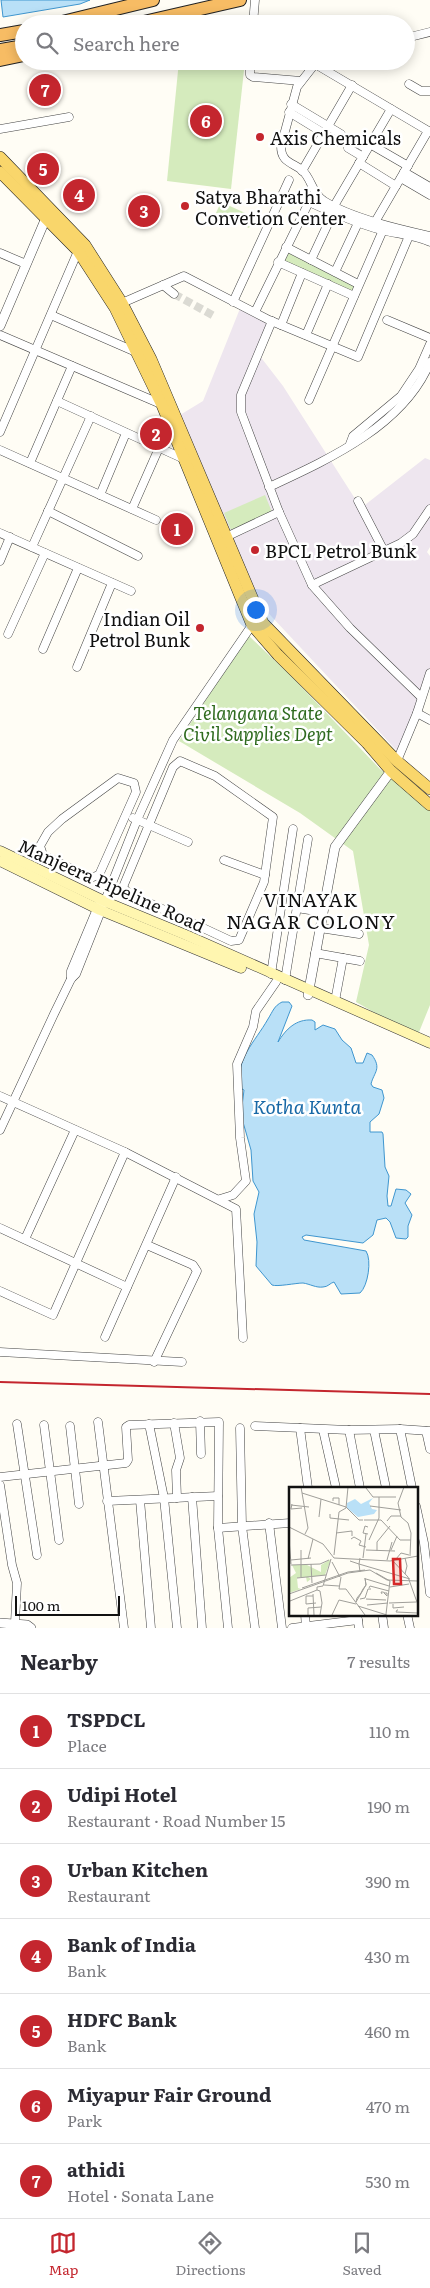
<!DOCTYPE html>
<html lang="en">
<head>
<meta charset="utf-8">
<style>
	:root { --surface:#fff; --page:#f2f2f3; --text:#2b2b33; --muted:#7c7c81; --line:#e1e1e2; --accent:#c4262e }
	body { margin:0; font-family:Literata,serif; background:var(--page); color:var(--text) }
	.scale { position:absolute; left:15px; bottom:12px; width:105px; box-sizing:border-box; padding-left:5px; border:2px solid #111; border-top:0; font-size:14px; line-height:18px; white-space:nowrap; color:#111; -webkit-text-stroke:4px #fff; paint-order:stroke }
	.you { position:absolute; left:255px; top:609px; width:18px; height:18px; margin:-12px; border:4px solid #fff; border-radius:50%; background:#1a73e8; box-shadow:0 0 0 8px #1a73e833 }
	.badge { display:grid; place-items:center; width:32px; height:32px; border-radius:50%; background:var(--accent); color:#fff; font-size:16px; font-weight:700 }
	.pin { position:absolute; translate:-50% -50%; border:2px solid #fff; box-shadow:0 1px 5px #0006 }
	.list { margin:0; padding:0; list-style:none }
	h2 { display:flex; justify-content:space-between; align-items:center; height:65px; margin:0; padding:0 20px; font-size:21px }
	h2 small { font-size:16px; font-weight:400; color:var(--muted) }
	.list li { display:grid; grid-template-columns:32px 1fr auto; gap:15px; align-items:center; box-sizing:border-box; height:75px; padding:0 20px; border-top:1px solid var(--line) }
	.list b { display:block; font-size:19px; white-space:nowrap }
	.list p { margin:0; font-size:16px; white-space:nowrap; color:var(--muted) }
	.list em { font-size:16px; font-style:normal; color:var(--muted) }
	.icon { flex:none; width:28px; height:28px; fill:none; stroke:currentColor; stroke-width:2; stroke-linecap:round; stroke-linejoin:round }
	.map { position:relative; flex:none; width:430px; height:1628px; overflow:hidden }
	.search { position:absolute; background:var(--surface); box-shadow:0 2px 12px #0003; left:15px; right:15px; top:15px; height:55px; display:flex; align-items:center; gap:12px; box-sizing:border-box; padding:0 18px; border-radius:28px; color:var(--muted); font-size:19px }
	.sheet { height:590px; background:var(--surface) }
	nav { display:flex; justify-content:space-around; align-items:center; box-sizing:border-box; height:70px; border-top:1px solid var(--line); background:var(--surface); font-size:14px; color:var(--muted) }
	nav a { display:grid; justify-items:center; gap:2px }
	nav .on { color:var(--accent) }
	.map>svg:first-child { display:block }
	.industrial { fill:#eee6ef }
	.green { fill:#d5ebbd }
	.water { fill:#b9e0f7; stroke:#3f96cf }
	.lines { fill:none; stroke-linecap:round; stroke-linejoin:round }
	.minor-tunnel { stroke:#dbdad3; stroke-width:8; stroke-dasharray:8 4; stroke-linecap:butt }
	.minor-casing { stroke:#444; stroke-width:9 }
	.tertiary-casing { stroke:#444; stroke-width:10 }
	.secondary-casing { stroke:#333; stroke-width:11 }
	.primary-casing { stroke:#222; stroke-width:12 }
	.trunk-casing { stroke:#222; stroke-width:14 }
	.minor { stroke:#fff; stroke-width:8 }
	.tertiary { stroke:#fff; stroke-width:9 }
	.secondary { stroke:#fff6b0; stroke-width:10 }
	.primary { stroke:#f9d66b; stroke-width:11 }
	.trunk { stroke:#f7bc64; stroke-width:12 }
	.rail { stroke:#c4262e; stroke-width:2 }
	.poi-dot { fill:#c4262e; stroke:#fff; stroke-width:2 }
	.labels { text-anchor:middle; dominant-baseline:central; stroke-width:5; stroke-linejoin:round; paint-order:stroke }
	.poi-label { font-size:18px; fill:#111; stroke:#fff; text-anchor:start }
	.park-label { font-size:18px; font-style:italic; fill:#2f6b1f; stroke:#fff }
	.street-label { font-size:18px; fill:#111; stroke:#fff }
	.neighbourhood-label { font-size:19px; letter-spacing:1px; fill:#111; stroke:#fff }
	.water-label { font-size:19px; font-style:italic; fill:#1768a6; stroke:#fff }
	.inset-road { fill:none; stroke:#a09f9a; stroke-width:1 }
	.view { fill:#d62828; fill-opacity:0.15; stroke:#d62828; stroke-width:2.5 }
	.inset-edge { fill:none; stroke:#111; stroke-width:2.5 }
</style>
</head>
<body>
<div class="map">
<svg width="430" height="1628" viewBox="0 0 430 1628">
	<rect width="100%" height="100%" fill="#fffdf5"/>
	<path class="industrial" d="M241,306L269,320L256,351L283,386L361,508L425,458L430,460V547L427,552L430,556V669L400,754L258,602L180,415L203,401Z"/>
	<g class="green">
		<path d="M179,61H245L231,189L167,181Z"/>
		<path d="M221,202L254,217L249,228L216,213Z"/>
		<path d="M286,247L358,284L354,296L278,262Z"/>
		<path d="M265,495L272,512L231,530L224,513Z"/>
		<path d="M248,635L292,677L380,769L430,811V1005L417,1037L356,1002L369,945L353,851L300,813L179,741Z"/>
	</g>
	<g class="water">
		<path d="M1,0H90L80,4L3,17Z"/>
		<path d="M282,1002H289L292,1006L278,1042C286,1029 296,1019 312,1020L315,1022V1030L323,1025L335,1029L342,1040L351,1048L356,1063H363L367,1053L372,1055C382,1069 374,1072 371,1084L373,1087L382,1090L384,1098L379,1114L370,1122V1132H382L383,1134L385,1167L389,1176L387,1196L388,1206H391L396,1189L406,1190L411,1194L405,1203L412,1215L408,1226V1237L406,1239L396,1238L390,1222L386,1218L377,1220L373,1235L363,1243L306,1235L302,1237L304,1240L366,1251C372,1260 368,1286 360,1293L341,1294L334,1282C330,1283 328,1287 323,1287C316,1288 310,1284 303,1283C296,1283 277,1287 272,1285L256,1266L257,1242L254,1214L259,1192L253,1181L251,1150L241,1115L244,1090L240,1088C235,1059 255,1042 268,1019C273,1011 274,1006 282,1002Z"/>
	</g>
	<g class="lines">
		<path class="minor-tunnel" d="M174,294L216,317"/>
		<defs>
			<g id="minor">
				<path d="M253,24L255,0"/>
				<path d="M406,38L430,32"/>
				<path d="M250,61V75L253,77L301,81"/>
				<path d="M409,84L421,91H430"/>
				<path d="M291,104L341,134"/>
				<path d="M289,112L338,142"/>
				<path d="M0,129L69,117"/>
				<path d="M430,132L315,64L297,87L281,146C281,162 291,162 302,170C312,179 312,194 324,201C351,218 399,229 430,236"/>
				<path d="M352,140L367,149"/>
				<path d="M370,144L408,166"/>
				<path d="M348,148L363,157"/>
				<path d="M359,163L396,186"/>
				<path d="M302,171L352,85"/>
				<path d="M404,172L430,187"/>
				<path d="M401,178L430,195"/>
				<path d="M334,206L391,109"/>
				<path d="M375,222L428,131"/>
				<path d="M286,247L358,284"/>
				<path d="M0,253L26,264"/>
				<path d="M311,260L333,213"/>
				<path d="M278,262L354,296"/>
				<path d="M335,272L358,223"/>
				<path d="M163,285L174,294"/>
				<path d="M233,302L289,180"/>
				<path d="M122,303L184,276L269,320L358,357L409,236"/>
				<path d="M255,312L309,202C333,213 356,223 381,230C397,234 415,235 430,242"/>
				<path d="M51,315L136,352"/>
				<path d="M387,320L430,338"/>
				<path d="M272,321L241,395V412L279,512L312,585L350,628L421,697"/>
				<path d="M281,325L302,273"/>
				<path d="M0,335L161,404"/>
				<path d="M306,335L328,284"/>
				<path d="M309,400L383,230"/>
				<path d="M57,401L184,459"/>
				<path d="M0,432L78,251"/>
				<path d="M350,444L353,436L401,396L419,369L430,344"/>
				<path d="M0,450L156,520"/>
				<path d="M30,463L72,366"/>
				<path d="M269,487C327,460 404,426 430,362"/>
				<path d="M100,495L126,433"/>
				<path d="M358,501L384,551"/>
				<path d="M132,509L170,423"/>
				<path d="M48,511L138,556"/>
				<path d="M0,533L131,591"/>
				<path d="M226,537L279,512"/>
				<path d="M32,547L91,416"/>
				<path d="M0,561L10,537"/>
				<path d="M312,585L401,543L413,534L430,509"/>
				<path d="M8,634L45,553"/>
				<path d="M43,649L78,568"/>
				<path d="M77,667L112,583"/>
				<path d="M417,713L430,720"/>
				<path d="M180,761L215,776L273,817L264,882L239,940L231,941L128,893L123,887L173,767Z"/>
				<path d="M397,761L417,713L430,673"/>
				<path d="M118,778L134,783L136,792L99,875L93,877L85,875L43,855L40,846L48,832L62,819Z"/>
				<path d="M133,818L188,842"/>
				<path d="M224,860L265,875"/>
				<path d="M297,908L322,912"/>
				<path d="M320,928L359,934"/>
				<path d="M315,953L360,961"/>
				<path d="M271,974L293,829"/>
				<path d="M71,979V971L99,904"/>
				<path d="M285,980L308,839"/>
				<path d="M335,1001L343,958"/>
				<path d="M0,1096L125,1152L236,1209L243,1338"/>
				<path d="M0,1130L54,1014L71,979L76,974L137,820L173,740L252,625"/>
				<path d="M220,1199L233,1195L246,1181L240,1138L237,1064L253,1027L256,1011L276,982"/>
				<path d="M0,1228L127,1287"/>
				<path d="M25,1239L75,1130"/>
				<path d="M147,1245L193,1265L197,1271L154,1362"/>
				<path d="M0,1291L53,1315L125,1152"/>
				<path d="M105,1337L176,1177"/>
				<path d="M0,1352L182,1362"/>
				<path d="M200,1421L201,1454"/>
				<path d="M98,1422L124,1628"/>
				<path d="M174,1423L180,1458L176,1470L177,1498"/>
				<path d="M17,1424L37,1555"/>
				<path d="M149,1424L164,1498L177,1628"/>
				<path d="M44,1425L59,1540"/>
				<path d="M70,1426L79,1504"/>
				<path d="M255,1426L349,1430L400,1429L430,1431"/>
				<path d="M240,1428L242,1526L255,1628"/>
				<path d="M300,1428L308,1488"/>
				<path d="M400,1429L412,1488"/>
				<path d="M323,1430L336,1488"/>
				<path d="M349,1430L360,1488"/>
				<path d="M374,1430L386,1488"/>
				<path d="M426,1431L430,1449"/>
				<path d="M0,1477L126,1463L128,1460L126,1427L129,1425L219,1422L218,1528L228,1628"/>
				<path d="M0,1485L12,1565L17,1583L15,1623"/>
				<path d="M192,1497L202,1628"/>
				<path d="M140,1500L151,1628"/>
				<path d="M107,1501L218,1496"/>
				<path d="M416,1506L424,1543L430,1593"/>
				<path d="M269,1523L282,1628"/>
				<path d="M218,1528L290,1523"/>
				<path d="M305,1614L306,1628"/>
				<path d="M357,1614L359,1628"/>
				<path d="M382,1614L384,1628"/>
				<path d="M407,1614L410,1628"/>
				<path d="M292,1628L358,1620"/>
			</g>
			<g id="tertiary">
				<path d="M0,326L46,218"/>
				<path d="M308,995L335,847L391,771"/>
				<path d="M0,1623L27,1625L31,1628"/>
			</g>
			<g id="secondary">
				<path d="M0,851L106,902L186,935L430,1043"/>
				<path d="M0,861L100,910L241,968"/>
			</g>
			<g id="primary">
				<path d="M0,157L85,245L122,303L151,359L263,623L397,761L430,789"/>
				<path d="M0,172L78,251L115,308L162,405L252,625L278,655L367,743L391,771L430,805"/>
			</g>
			<g id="trunk">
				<path d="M54,24L153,0"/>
				<path d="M135,24L240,0"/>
				<path d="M0,35L24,31"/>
				<path d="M0,50L24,46"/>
				<path d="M0,60L24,55"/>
			</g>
		</defs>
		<use href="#minor" class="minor-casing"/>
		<use href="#tertiary" class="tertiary-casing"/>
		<use href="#secondary" class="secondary-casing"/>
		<use href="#primary" class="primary-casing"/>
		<use href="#trunk" class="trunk-casing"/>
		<use href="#minor" class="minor"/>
		<use href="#tertiary" class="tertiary"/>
		<use href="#secondary" class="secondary"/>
		<use href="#primary" class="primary"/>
		<use href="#trunk" class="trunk"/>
		<path class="rail" d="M0,1382L430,1394"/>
	</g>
	<g class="poi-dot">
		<circle cx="260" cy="137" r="5"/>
		<circle cx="185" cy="206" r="5"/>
		<circle cx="255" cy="550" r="5"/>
		<circle cx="200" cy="628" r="5"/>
	</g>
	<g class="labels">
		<g class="poi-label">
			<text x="270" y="137">Axis Chemicals</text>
			<text x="195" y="196">Satya Bharathi<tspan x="195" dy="21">Convetion Center</tspan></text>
			<text x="265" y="550">BPCL Petrol Bunk</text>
			<text x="190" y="618" text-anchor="end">Indian Oil<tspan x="190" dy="21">Petrol Bunk</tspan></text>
		</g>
		<g class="park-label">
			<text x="258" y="712">Telangana State<tspan x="258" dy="21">Civil Supplies Dept</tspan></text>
		</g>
		<g class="street-label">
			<text transform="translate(112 885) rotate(24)">Manjeera Pipeline Road</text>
		</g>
		<g class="neighbourhood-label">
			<text x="311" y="899">VINAYAK<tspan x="311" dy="22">NAGAR COLONY</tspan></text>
		</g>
		<g class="water-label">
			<text x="307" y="1106">Kotha Kunta</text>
		</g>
	</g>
	<g transform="translate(289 1487)">
		<rect width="129" height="129" fill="#fffdf5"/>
		<path d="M42,72L36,88L19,90L22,92L18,95L17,90L8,91L9,101L12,102L0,106V91L7,86L3,78H18L32,85V78Z" fill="#d5ebbd"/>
		<path d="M84,11L80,16L83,22L88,23L85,27L69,30L58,21V16L66,12L72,17Z" fill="#b9e0f7"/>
		<path class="inset-road" d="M12,0L19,41L16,47M115,0L109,16L112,30L119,36L122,46L121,69M77,1L84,10H107M13,6L57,20M44,14V11H50V18M3,17L2,22L13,21M2,18L20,20M81,19L112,23M57,20L70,33H74M50,25L57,21L59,0M41,27V31L60,33M30,30L32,12M75,33H92L111,53H122M98,34L102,29H112M0,40L34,57L45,71L101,74L129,69M79,40L76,39L74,46L79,47M47,46L63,44V49M0,52L2,77M62,52L65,50L72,54L70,58L77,60M80,53L90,31V10M12,63V90M77,63L106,64M102,63L108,49M88,64V55L101,39M45,68L50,25M71,71L70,77L121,92M74,71L77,47M116,71L118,79L116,87M19,72L24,52M107,72L112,66L120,68M2,73L22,71M98,73L103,55M103,73L119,90L129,118M61,74L70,77L71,85M43,75L51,90M22,77L23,96M2,78L31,77L40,73M87,86L101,94M52,90L50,102H57L76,128M8,91L37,88M77,92L100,99M35,98L50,99M101,100L120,97M13,101L59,85L76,83M80,101L81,99L100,104M28,103V100L34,99L42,72M28,103L31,104L33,116L31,128M0,107L59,86L81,83L98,93L129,94M24,107L25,128M93,107L92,105H94L96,106H98V109L95,106M24,109H17V117L27,116M71,112L76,111L79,102H82M77,112L97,113M1,114L28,103M67,115L68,111L72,106L74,102L77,98L76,91L77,98L67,115M100,116L127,115M104,117V121L115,120M78,118L99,116M69,119L98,128M109,123H108L107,125L129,126M97,127L101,94M19,128V121L32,120M43,128L50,113L67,117"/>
		<path class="view" d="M104,72H111L112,97H105Z"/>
		<rect width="129" height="129" class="inset-edge"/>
	</g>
</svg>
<div class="scale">100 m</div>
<div class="you"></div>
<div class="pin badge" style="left:177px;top:529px">1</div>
<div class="pin badge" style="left:156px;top:434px">2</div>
<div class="pin badge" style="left:144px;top:211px">3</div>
<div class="pin badge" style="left:79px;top:195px">4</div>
<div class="pin badge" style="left:43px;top:169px">5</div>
<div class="pin badge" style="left:206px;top:121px">6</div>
<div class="pin badge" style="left:45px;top:90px">7</div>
<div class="search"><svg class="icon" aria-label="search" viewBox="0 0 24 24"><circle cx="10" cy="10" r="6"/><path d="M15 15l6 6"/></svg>Search here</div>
</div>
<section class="sheet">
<h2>Nearby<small>7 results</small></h2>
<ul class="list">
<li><span class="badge">1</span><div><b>TSPDCL</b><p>Place</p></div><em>110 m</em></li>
<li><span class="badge">2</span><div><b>Udipi Hotel</b><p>Restaurant · Road Number 15</p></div><em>190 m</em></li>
<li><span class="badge">3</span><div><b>Urban Kitchen</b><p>Restaurant</p></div><em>390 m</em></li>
<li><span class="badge">4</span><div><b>Bank of India</b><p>Bank</p></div><em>430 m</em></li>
<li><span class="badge">5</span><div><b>HDFC Bank</b><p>Bank</p></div><em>460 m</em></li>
<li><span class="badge">6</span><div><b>Miyapur Fair Ground</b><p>Park</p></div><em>470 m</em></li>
<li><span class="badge">7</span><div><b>athidi</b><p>Hotel · Sonata Lane</p></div><em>530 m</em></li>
</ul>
</section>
<nav>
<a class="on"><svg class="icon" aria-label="map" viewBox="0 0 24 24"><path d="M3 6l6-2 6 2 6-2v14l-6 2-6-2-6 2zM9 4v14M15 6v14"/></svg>Map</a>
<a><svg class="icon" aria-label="directions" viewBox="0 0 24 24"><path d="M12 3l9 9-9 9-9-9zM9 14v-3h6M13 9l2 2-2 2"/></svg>Directions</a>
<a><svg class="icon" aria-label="saved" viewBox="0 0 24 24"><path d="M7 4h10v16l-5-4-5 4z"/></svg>Saved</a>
</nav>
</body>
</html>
